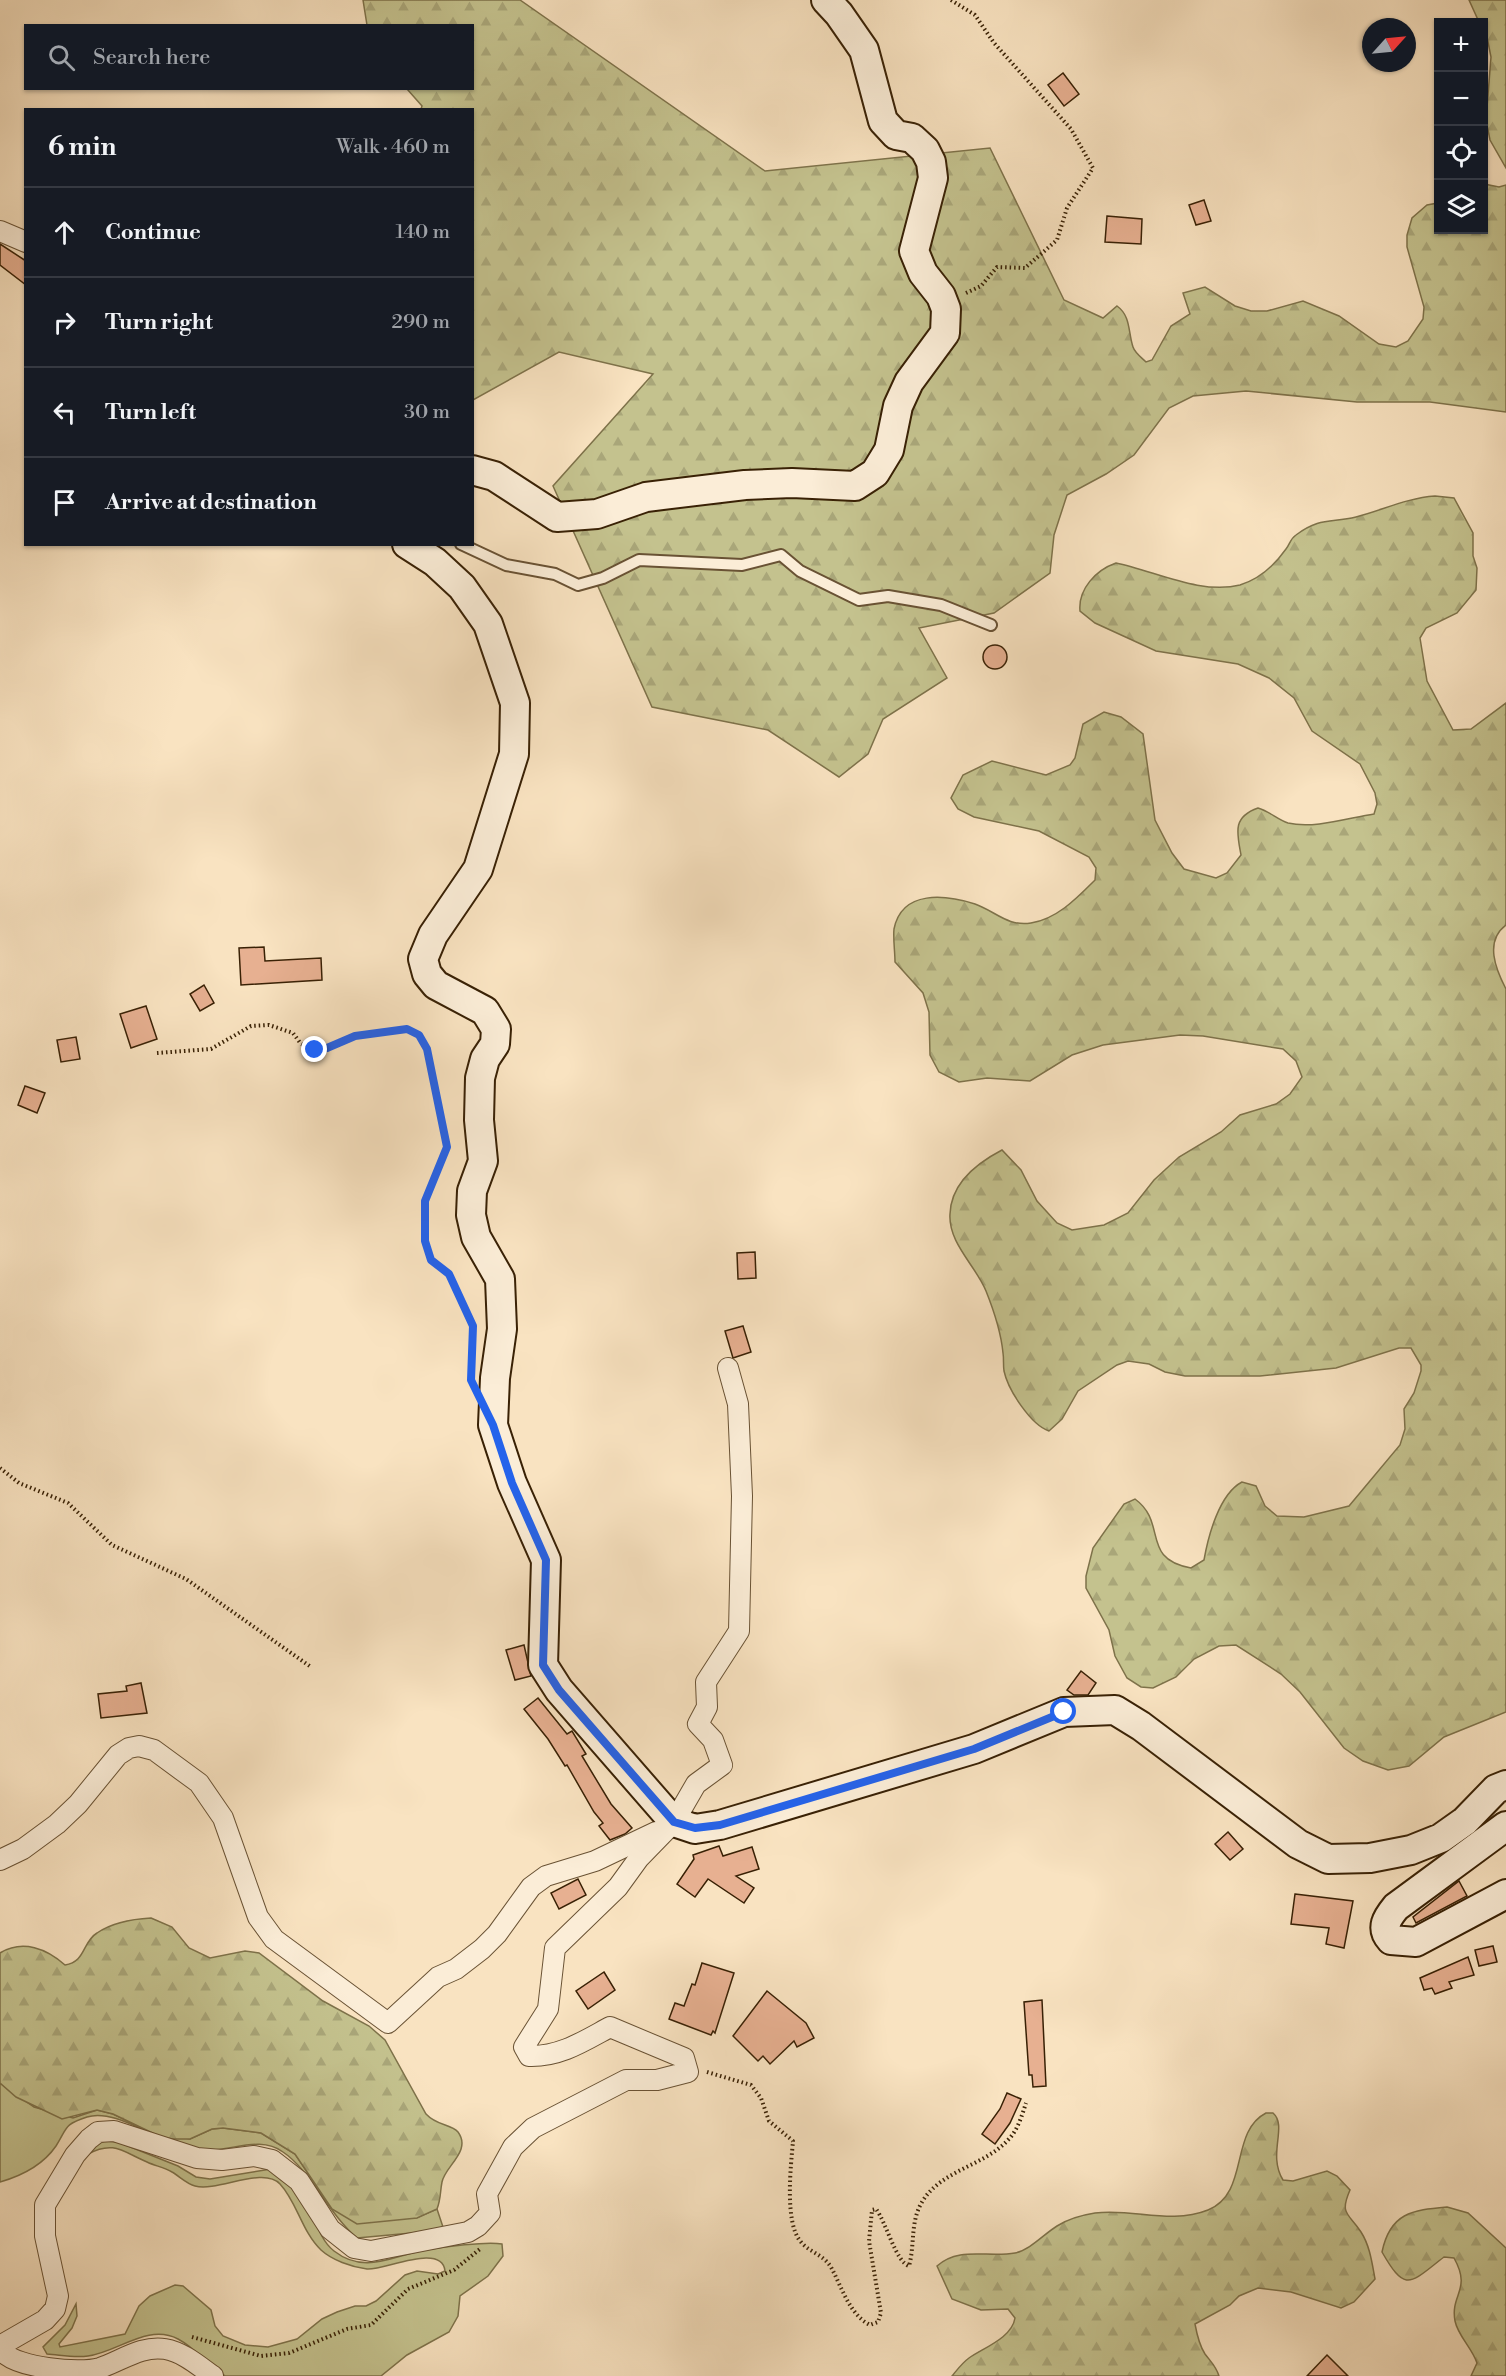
<!DOCTYPE html>
<html lang="en">
<head>
<meta charset="utf-8">
<style>
	:root { --surface:#171b24; --page:#242831; --text:#f1f3f6; --muted:#9ea1a6; --line:#363941 }
	body { margin:0; font-family:"Libre Bodoni",serif; background:var(--page); color:var(--text) }
	.controls { position:absolute; right:18px; top:18px; display:grid; overflow:hidden; border-radius:0px; box-shadow:0 2px 4px #0004 }
	.controls button { width:54px; height:54px; display:grid; place-items:center; padding:0; border:0; border-bottom:2px solid var(--line); background:var(--surface); color:var(--text); font:30px sans-serif }
	.compass { position:absolute; left:1362px; top:18px; width:54px; height:54px; border-radius:50%; background:var(--surface); box-shadow:0 2px 4px #0004; rotate:63deg }
	.stop { position:absolute; width:18px; height:18px; margin:-14px; border:4px solid #2563eb; border-radius:50%; background:#fff }
	.stop.end { background:#2563eb; border-color:#fff; box-shadow:0 2px 6px #0008 }
	.list { margin:0; padding:0; list-style:none }
	h2 { display:flex; justify-content:space-between; align-items:center; height:78px; margin:0; padding:0 24px; font-size:26px }
	h2 small { font-size:20px; font-weight:400; color:var(--muted) }
	.list li { display:grid; grid-template-columns:39px 1fr auto; gap:18px; align-items:center; box-sizing:border-box; height:90px; padding:0 24px; border-top:2px solid var(--line) }
	.list b { display:block; font-size:22px; white-space:nowrap }
	.list em { font-size:20px; font-style:normal; color:var(--muted) }
	.icon { flex:none; width:33px; height:33px; fill:none; stroke:currentColor; stroke-width:2; stroke-linecap:round; stroke-linejoin:round }
	.map { position:relative; flex:none; width:1506px; height:2376px; overflow:hidden }
	.search { position:absolute; background:var(--surface); box-shadow:0 2px 4px #0004; left:24px; top:24px; width:450px; height:66px; display:flex; align-items:center; gap:15px; box-sizing:border-box; padding:0 21px; border-radius:0px; color:var(--muted); font-size:22px }
	.panel { position:absolute; background:var(--surface); box-shadow:0 2px 4px #0004; left:24px; top:108px; width:450px; height:438px; border-radius:0px }
	.map>svg:first-child { display:block }
	.green { fill:#c4c28e; stroke:#7e724a; stroke-width:1.5 }
	.forest { fill:url(#forest-firs); stroke:#7e724a; stroke-width:1.5 }
	.building { fill:#e7b091; stroke:#392105; stroke-width:1.5 }
	.lines { fill:none; stroke-linecap:round; stroke-linejoin:round }
	.service-casing { stroke:#695234; stroke-width:14 }
	.minor-casing { stroke:#695234; stroke-width:22 }
	.secondary-casing { stroke:#392105; stroke-width:32 }
	.path { stroke:#392105; stroke-width:4; stroke-dasharray:1.5 3; stroke-linecap:butt }
	.service { stroke:#fbedd7; stroke-width:10 }
	.minor { stroke:#fbedd7; stroke-width:20 }
	.secondary { stroke:#fbedd7; stroke-width:28 }
	.route { stroke:#2563eb; stroke-width:8 }
</style>
</head>
<body>
<div class="map">
<svg width="1506" height="2376" viewBox="0 0 1506 2376">
	<defs>
		<pattern id="forest-firs" width="22" height="20" patternUnits="userSpaceOnUse" patternTransform="scale(1.5)"><rect width="22" height="20" fill="#c4c28e"/><path d="M5 1l3.5 6h-7zM16 11l3.5 6h-7z" fill="#a9a679"/></pattern>
	</defs>
	<rect width="100%" height="100%" fill="#f9e3c1"/>
	<filter id="stains"><feTurbulence type="fractalNoise" baseFrequency=".00333" numOctaves="4"/><feColorMatrix values="0 0 0 0 .2 0 0 0 0 .09 0 0 0 0 .02 0 0 0 .5 -.17"/></filter>
	<radialGradient id="worn" r=".72"><stop offset=".6" stop-color="#630" stop-opacity="0"/><stop offset="1" stop-color="#630" stop-opacity=".3"/></radialGradient>
	<g class="green">
		<path d="M0,2083L34,2107L73,2118L97,2110L113,2114L149,2131L190,2139L212,2129L223,2128L261,2133L295,2154L332,2209L416,2218L437,2209L444,2230L357,2238C328,2213 310,2170 283,2152C261,2136 234,2150 208,2150C200,2150 190,2147 181,2145C154,2139 114,2108 87,2117C63,2125 68,2127 56,2146C43,2165 21,2176 0,2182Z"/>
		<path d="M105,2141L118,2142L178,2166L196,2177L210,2179L271,2169C280,2176 292,2183 300,2191C315,2208 315,2236 334,2251C365,2275 392,2256 425,2250C443,2247 487,2241 502,2244L503,2256L488,2276L460,2296L458,2316L449,2332L407,2355L381,2376H225C208,2366 197,2349 178,2339C148,2323 118,2352 88,2356C74,2358 61,2355 47,2354L43,2347L65,2325L76,2304L77,2316L72,2328L59,2344L60,2347L125,2334L139,2306L150,2296L175,2285L183,2286L211,2310L215,2326L223,2336L245,2345L268,2347L297,2339L322,2319L337,2312L355,2306H366L376,2301L405,2275L417,2271L438,2274L445,2271C442,2242 383,2271 367,2269C351,2267 332,2260 321,2250C302,2232 297,2202 280,2184C263,2166 218,2192 195,2186C187,2184 179,2176 172,2172C164,2167 155,2166 147,2162C123,2152 114,2140 88,2154L98,2143Z"/>
	</g>
	<g class="forest">
		<path d="M363,0H520L765,171L990,148L1064,300L1103,318L1117,306C1131,316 1128,332 1133,347C1135,353 1141,357 1146,362L1152,360L1171,326L1190,314L1183,293L1205,287L1235,306L1251,311H1267L1303,301L1339,316L1379,344L1396,347L1408,341L1423,319L1424,307L1407,247V235L1412,218L1427,205L1438,203V230H1484V184L1499,187L1506,185V412L1430,402H1357L1246,391L1193,396L1169,408L1134,455L1106,474L1067,495L1054,535L1050,573L994,613L919,628L947,678L883,719L868,754L839,777L768,730L652,707L553,486L653,374L559,352L473,400L472,110L421,109L422,106L407,89L472,88V26L367,25Z"/>
		<path d="M1469,0H1506V168L1490,140L1486,120L1491,57L1484,22H1479Z"/>
		<path d="M1435,496L1454,498L1473,533V556L1477,568L1476,590L1457,613L1426,628L1420,638L1427,681L1453,730L1471,729L1506,703V925C1484,941 1496,970 1506,989V1712L1444,1737L1409,1766L1388,1770L1363,1761L1344,1748L1300,1692L1281,1674L1236,1645L1219,1646L1194,1659L1176,1677L1153,1688L1141,1687L1127,1678L1115,1656L1109,1630L1086,1588V1576L1093,1548L1124,1504L1135,1499C1168,1523 1140,1559 1191,1568L1204,1560C1208,1537 1219,1494 1242,1482L1256,1486L1265,1506L1277,1516L1304,1517L1349,1506L1400,1445L1405,1429L1404,1409L1414,1393L1421,1371V1365L1411,1348H1399L1336,1368L1260,1376H1185L1165,1372L1149,1364L1128,1361L1117,1365L1078,1391L1062,1419L1049,1431C1031,1425 1008,1390 1004,1371C1003,1365 1004,1359 1003,1353C1001,1332 994,1311 986,1291C976,1266 948,1243 950,1214C951,1183 977,1163 1002,1150L1021,1170L1037,1201L1057,1223L1072,1230L1104,1225L1128,1213L1154,1180L1179,1157L1221,1132L1240,1115L1276,1104L1290,1094L1302,1077L1296,1061L1283,1049L1203,1036L1180,1035L1103,1045L1072,1055L1030,1081L987,1078L959,1082L939,1072L930,1055L929,1012L923,993L895,962C895,952 893,939 894,929C902,889 946,895 975,904C995,911 1008,927 1031,923C1057,919 1077,898 1095,880L1096,868L1089,857L1039,831L974,817L958,809L951,798L963,775L992,761L1046,775L1070,765L1075,758L1083,724L1104,712L1121,717L1143,734L1155,820L1172,853L1184,869L1216,878L1227,873L1241,855C1237,833 1232,817 1258,808C1269,811 1278,820 1288,823C1314,829 1348,818 1374,814L1377,804L1375,793L1360,764L1312,731L1294,698L1269,678L1238,664L1156,651L1095,623L1080,611C1078,589 1096,570 1116,563C1155,571 1201,595 1240,585C1260,579 1274,566 1286,549C1290,544 1290,539 1296,535C1320,517 1331,523 1356,517C1383,510 1407,498 1435,496Z"/>
		<path d="M151,1918L172,1927L189,1948L210,1958L245,1951L259,1953L323,2001L369,2026L385,2040L426,2114C437,2126 451,2124 458,2132C472,2151 445,2166 442,2182C440,2192 441,2199 437,2209L417,2218L357,2224L332,2209L295,2154L261,2133L223,2128L212,2129L190,2139H174L163,2138L113,2114L97,2110L62,2119L16,2097L0,2083V1953C23,1939 47,1949 65,1965C86,1962 82,1942 97,1933C113,1922 132,1919 151,1918Z"/>
		<path d="M1266,2113H1273C1288,2126 1267,2154 1283,2180L1293,2181L1327,2171L1337,2176L1350,2190C1339,2215 1349,2213 1361,2232C1370,2246 1372,2263 1375,2279L1354,2302L1341,2308L1291,2292L1258,2288L1239,2296L1230,2305L1195,2324C1197,2335 1199,2345 1205,2354C1211,2362 1216,2366 1219,2376H952C957,2370 962,2363 969,2358C983,2348 1012,2338 1015,2318L1008,2309L981,2310L952,2299L937,2266C959,2246 988,2258 1015,2253C1030,2250 1044,2234 1057,2226C1068,2219 1082,2215 1095,2213C1134,2208 1170,2225 1208,2210C1250,2193 1229,2132 1266,2113Z"/>
		<path d="M1447,2207L1468,2213L1506,2248V2376H1471L1477,2363C1472,2348 1458,2336 1455,2321C1450,2294 1472,2290 1454,2258L1444,2257C1410,2283 1406,2294 1382,2252C1390,2213 1412,2210 1447,2207Z"/>
	</g>
	<g class="building">
		<path d="M1063,73L1079,94L1064,106L1048,85Z"/>
		<path d="M1204,200L1211,221L1196,225L1189,205Z"/>
		<path d="M1107,216L1142,219L1141,244L1105,242Z"/>
		<path d="M0,244L26,261V285L0,265Z"/>
		<circle cx="995" cy="657" r="12"/>
		<path d="M264,947L265,961L321,958L322,980L241,985L239,948Z"/>
		<path d="M204,985L214,1003L200,1011L190,994Z"/>
		<path d="M146,1006L157,1039L131,1048L120,1014Z"/>
		<path d="M76,1037L80,1059L61,1062L57,1040Z"/>
		<path d="M25,1086L45,1093L37,1113L18,1105Z"/>
		<path d="M755,1252L756,1278L738,1279L737,1253Z"/>
		<path d="M743,1326L751,1352L733,1358L725,1331Z"/>
		<path d="M524,1645L531,1676L515,1680L506,1650Z"/>
		<path d="M1081,1671L1096,1683L1088,1695H1074L1067,1690Z"/>
		<path d="M141,1683L147,1713L101,1718L98,1694L127,1691L126,1686Z"/>
		<path d="M538,1698L567,1734L572,1731L586,1754L582,1756L611,1804L632,1828L625,1834L610,1840L599,1826L603,1823L594,1812L567,1765L565,1766L548,1739L524,1709Z"/>
		<path d="M1228,1832L1243,1849L1230,1860L1215,1844Z"/>
		<path d="M719,1846L723,1856L752,1847L759,1869L736,1876L754,1888L744,1903L708,1879L695,1897L677,1884L694,1859L693,1855Z"/>
		<path d="M578,1879L586,1895L559,1909L551,1893Z"/>
		<path d="M1459,1881L1467,1896L1416,1923L1413,1917Z"/>
		<path d="M1295,1894L1353,1901L1344,1948L1326,1944L1329,1928L1291,1924Z"/>
		<path d="M1493,1946L1497,1962L1479,1966L1475,1950Z"/>
		<path d="M1468,1957L1474,1975L1449,1982L1452,1988L1435,1994L1432,1988L1424,1990L1420,1978Z"/>
		<path d="M702,1963L734,1973L715,2033L713,2031L711,2035L669,2019L675,2003L684,2006L692,1984L695,1985Z"/>
		<path d="M604,1972L615,1990L588,2009L576,1991Z"/>
		<path d="M767,1991L806,2023L814,2038L797,2047L794,2041L770,2064L763,2056L758,2061L733,2036Z"/>
		<path d="M1042,2000L1046,2086L1033,2087L1032,2075H1029L1024,2002Z"/>
		<path d="M1007,2093L1021,2099L1010,2123L995,2144L982,2134L1000,2109Z"/>
		<path d="M1327,2355L1348,2376H1307Z"/>
	</g>
	<g class="lines">
		<defs>
			<path id="service" d="M461,544L506,565L555,574L578,585L603,578L639,560L742,565L781,555L800,571L859,600L888,596L941,605L991,625"/>
			<g id="minor">
				<path d="M0,231L26,242"/>
				<path d="M0,1860L23,1849L57,1824L78,1804L118,1755L129,1748L139,1746L154,1750L199,1783L223,1818L258,1917L274,1939L388,2023L438,1977L456,1969L482,1949L497,1934L531,1887L546,1876L595,1861L656,1832"/>
				<path d="M213,2376C199,2366 183,2352 165,2349C142,2345 121,2361 100,2368C79,2374 18,2368 3,2352L5,2343L45,2320L55,2309L58,2296L45,2236V2205L75,2155L89,2139L98,2132L114,2131L197,2158L222,2160L254,2156L272,2160L299,2181L330,2229L354,2248L371,2251L468,2232L478,2226L490,2213L487,2194L513,2147L533,2128L626,2080H657L688,2072L684,2058L610,2027C584,2041 560,2057 529,2056L524,2047L548,2009L555,1948L618,1887L639,1858L674,1822L696,1784L722,1765L713,1740L698,1724L707,1707L706,1682L739,1631L742,1496L738,1404L728,1368"/>
			</g>
			<g id="secondary">
				<path d="M472,470L494,476L557,517L597,514L646,497L745,485L792,483L855,486L875,473L889,450L898,406L909,382L945,333L946,309L941,296L923,273L914,251L933,178L931,162L925,150L912,138L896,135L883,121L864,50L839,14L826,0"/>
				<path d="M407,544L435,562L462,587L488,624L515,703L514,754L478,869L433,935L423,959L427,974L436,985L485,1011L496,1029L495,1044L485,1059L480,1078L479,1120L483,1161L472,1191L471,1215L476,1237L500,1279L502,1329L495,1378L493,1425L512,1483L546,1560L543,1665L559,1690L674,1822L695,1829L720,1825L974,1749L1064,1712L1115,1710L1141,1726L1298,1844L1328,1859L1370,1858L1411,1850L1441,1838L1465,1821L1496,1789L1506,1785"/>
				<path d="M1506,1826L1396,1907C1387,1918 1380,1928 1391,1940L1416,1942L1506,1894"/>
			</g>
		</defs>
		<use href="#service" class="service-casing"/>
		<use href="#minor" class="minor-casing"/>
		<use href="#secondary" class="secondary-casing"/>
		<g class="path">
			<path d="M951,0L975,15L994,43L1071,129L1093,168L1067,208L1057,240L1025,268L997,267L981,286L966,293"/>
			<path d="M157,1053L211,1049L251,1026L269,1025L293,1033L301,1044L315,1050L327,1049L355,1036L407,1029L419,1035L427,1049L447,1147L425,1201V1241L431,1260L449,1274L473,1326L472,1357"/>
			<path d="M0,1468L19,1483L68,1503L112,1545L186,1579L311,1667"/>
			<path d="M707,2072L751,2085L761,2098L769,2121L793,2141C791,2165 784,2223 801,2242C810,2253 824,2254 832,2269C842,2288 850,2315 870,2325L878,2322L881,2313L869,2241L872,2210L876,2209C886,2222 896,2262 909,2266C915,2245 910,2222 922,2202C941,2170 984,2166 1008,2140C1018,2130 1022,2115 1026,2103"/>
			<path d="M192,2337L261,2356L289,2353L347,2329L371,2325L408,2289L454,2270L480,2249"/>
		</g>
		<use href="#service" class="service"/>
		<use href="#minor" class="minor"/>
		<use href="#secondary" class="secondary"/>
	</g>
	<g class="lines">
		<path class="route" d="M315,1050L327,1048L355,1036L407,1029L419,1035L427,1049L447,1147L425,1201V1241L431,1260L449,1274L473,1326L471,1380L493,1425L512,1483L546,1560L543,1665L559,1690L674,1822L695,1828L720,1825L974,1749L1064,1712"/>
	</g>
	<rect width="100%" height="100%" filter="url(#stains)"/>
	<rect width="100%" height="100%" fill="url(#worn)"/>
</svg>
<div class="controls">
<button>+</button>
<button>−</button>
<button><svg class="icon" aria-label="locate" viewBox="0 0 24 24"><circle cx="12" cy="12" r="6"/><path d="M12 2v4M12 18v4M2 12h4M18 12h4"/></svg></button>
<button><svg class="icon" aria-label="layers" viewBox="0 0 24 24"><path d="M12 4l9 5-9 5-9-5zM3 14l9 5 9-5"/></svg></button>
</div>
<svg class="compass" viewBox="-18 -18 36 36"><path d="M0-13l5 13h-10z" fill="#e53935"/><path d="M0 13l5-13h-10z" fill="#9ea1a6"/></svg>
<div class="stop" style="left:1064px;top:1712px"></div>
<div class="stop end" style="left:315px;top:1050px"></div>
<div class="search"><svg class="icon" aria-label="search" viewBox="0 0 24 24"><circle cx="10" cy="10" r="6"/><path d="M15 15l6 6"/></svg>Search here</div>
<section class="panel">
<h2>6 min<small>Walk · 460 m</small></h2>
<ul class="list">
<li><svg class="icon" aria-label="ahead" viewBox="0 0 24 24"><path d="M12 20V5M6 11l6-6 6 6"/></svg><div><b>Continue</b></div><em>140 m</em></li>
<li><svg class="icon" aria-label="right" viewBox="0 0 24 24"><path d="M7 20v-9h11M14 6l5 5-5 5"/></svg><div><b>Turn right</b></div><em>290 m</em></li>
<li><svg class="icon" aria-label="left" viewBox="0 0 24 24"><path d="M17 20v-9H6M10 6l-5 5 5 5"/></svg><div><b>Turn left</b></div><em>30 m</em></li>
<li><svg class="icon" aria-label="arrive" viewBox="0 0 24 24"><path d="M6 21V4h12l-3 4 3 4H6"/></svg><div><b>Arrive at destination</b></div></li>
</ul>
</section>
</div>
</body>
</html>
